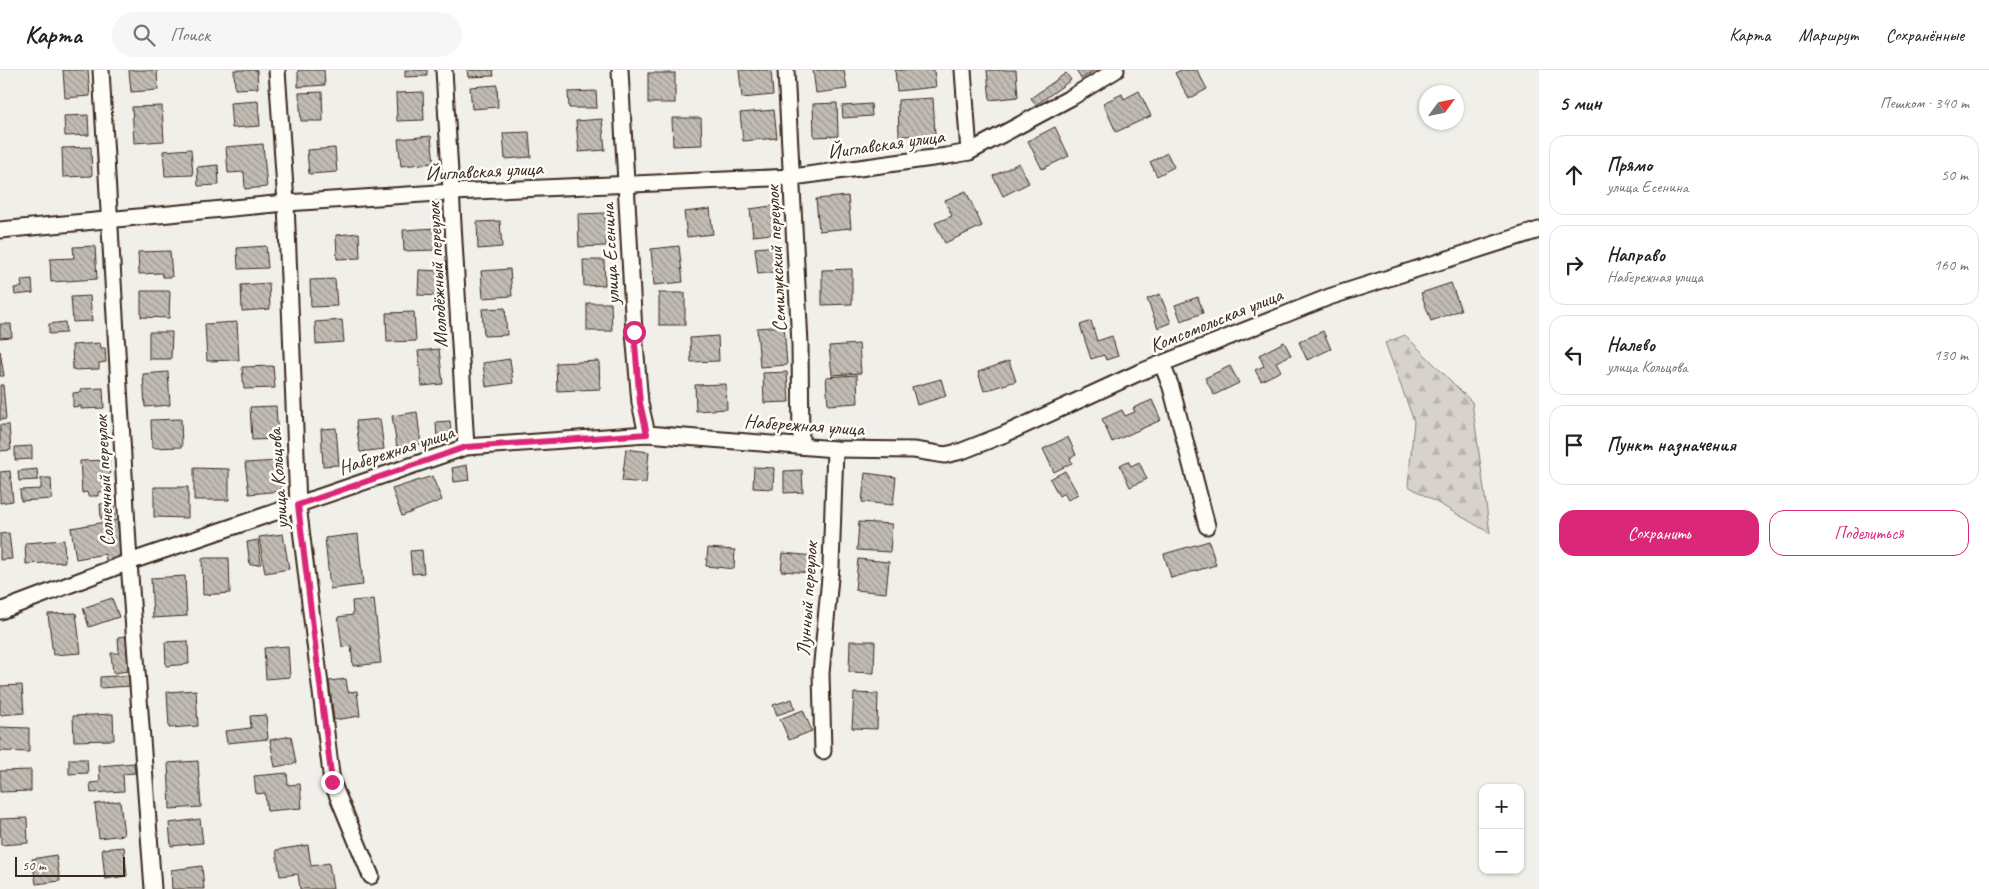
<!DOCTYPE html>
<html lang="ru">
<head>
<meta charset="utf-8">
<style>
	:root { --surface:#fff; --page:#f6f6f6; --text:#222; --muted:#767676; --line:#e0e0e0; --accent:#db2777 }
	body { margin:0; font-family:Caveat,sans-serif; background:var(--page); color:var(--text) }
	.controls { position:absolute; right:15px; bottom:15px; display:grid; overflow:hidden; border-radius:10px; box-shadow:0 1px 4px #0004 }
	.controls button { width:45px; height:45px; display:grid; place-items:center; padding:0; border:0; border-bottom:1px solid var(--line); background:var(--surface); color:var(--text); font:25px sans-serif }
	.compass { position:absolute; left:1419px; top:15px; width:45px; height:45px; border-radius:50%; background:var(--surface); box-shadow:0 1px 4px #0004; rotate:57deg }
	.scale { position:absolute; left:15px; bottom:12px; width:110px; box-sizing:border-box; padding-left:5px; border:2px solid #3b2a1e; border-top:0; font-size:14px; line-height:18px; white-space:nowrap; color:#3b2a1e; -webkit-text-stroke:4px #fdfcf7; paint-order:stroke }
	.stop { position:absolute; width:15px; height:15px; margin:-11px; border:4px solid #db2777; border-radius:50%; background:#fff }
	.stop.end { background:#db2777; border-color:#fff; box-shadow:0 1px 5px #0008 }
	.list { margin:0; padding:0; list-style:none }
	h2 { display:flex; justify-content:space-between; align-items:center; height:65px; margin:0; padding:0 20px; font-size:21px }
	h2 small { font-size:16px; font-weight:400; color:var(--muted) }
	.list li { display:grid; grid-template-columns:32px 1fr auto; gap:15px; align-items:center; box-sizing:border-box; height:80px; margin:0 10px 10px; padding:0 10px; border:1px solid var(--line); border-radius:15px }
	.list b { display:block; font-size:19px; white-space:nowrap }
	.list p { margin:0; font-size:16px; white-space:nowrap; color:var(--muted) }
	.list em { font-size:16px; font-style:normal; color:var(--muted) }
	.actions { display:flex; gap:10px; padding:15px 20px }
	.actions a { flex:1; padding:11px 0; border:1px solid var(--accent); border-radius:15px; text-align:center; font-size:18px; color:var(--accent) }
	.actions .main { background:var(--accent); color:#fff }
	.icon { flex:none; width:28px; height:28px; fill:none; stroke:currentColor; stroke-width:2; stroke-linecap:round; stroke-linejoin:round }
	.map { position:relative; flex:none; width:1539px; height:819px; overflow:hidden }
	header { display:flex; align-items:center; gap:30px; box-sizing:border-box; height:70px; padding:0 25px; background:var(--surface); border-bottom:1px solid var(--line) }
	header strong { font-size:24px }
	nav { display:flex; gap:28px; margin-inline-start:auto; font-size:18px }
	.search { width:350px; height:45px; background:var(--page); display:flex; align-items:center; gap:12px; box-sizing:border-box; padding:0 18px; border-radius:28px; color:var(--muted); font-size:19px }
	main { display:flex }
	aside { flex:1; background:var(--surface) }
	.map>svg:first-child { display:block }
	.forest { fill:url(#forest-firs); stroke:#897e75 }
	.building { fill:url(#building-back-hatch); stroke:#3b2a1e }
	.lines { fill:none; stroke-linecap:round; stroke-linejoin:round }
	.minor-casing { stroke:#3b2a1e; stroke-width:19 }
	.minor { stroke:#fdfcf7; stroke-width:15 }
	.route { stroke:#db2777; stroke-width:6 }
	.labels { text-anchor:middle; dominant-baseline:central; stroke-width:5; stroke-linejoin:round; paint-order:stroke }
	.street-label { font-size:20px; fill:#3b2a1e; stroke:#fdfcf7 }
</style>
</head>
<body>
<header>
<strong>Карта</strong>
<div class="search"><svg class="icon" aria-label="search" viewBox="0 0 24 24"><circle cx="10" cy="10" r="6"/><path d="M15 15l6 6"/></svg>Поиск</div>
<nav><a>Карта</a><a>Маршрут</a><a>Сохранённые</a></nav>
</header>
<main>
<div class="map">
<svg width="1539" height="819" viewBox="0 0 1539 819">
	<defs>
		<pattern id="forest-firs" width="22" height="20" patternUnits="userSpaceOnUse" patternTransform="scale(1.25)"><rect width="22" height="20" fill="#d7d2cc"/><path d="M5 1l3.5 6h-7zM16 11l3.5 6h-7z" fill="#b9b4af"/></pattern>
		<pattern id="building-back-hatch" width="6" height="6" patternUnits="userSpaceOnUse" patternTransform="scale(1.25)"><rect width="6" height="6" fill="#c1bcb4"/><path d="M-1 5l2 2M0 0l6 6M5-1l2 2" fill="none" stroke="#9e9992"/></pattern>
	</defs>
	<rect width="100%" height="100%" fill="#f1efea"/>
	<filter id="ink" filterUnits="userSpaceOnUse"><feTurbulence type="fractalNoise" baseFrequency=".02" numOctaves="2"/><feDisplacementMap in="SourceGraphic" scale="10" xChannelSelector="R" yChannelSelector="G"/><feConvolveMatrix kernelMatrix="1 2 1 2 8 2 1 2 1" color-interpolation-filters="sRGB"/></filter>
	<g filter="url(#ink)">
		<path class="forest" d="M1405,265L1472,332L1490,463L1408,416L1414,351L1385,273Z"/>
		<g class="building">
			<path d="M63,0H88L90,26L65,28Z"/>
			<path d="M129,0H157L158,20L131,22Z"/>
			<path d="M234,0H257L258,18L235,19Z"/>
			<path d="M298,0H324L325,15L298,17Z"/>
			<path d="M405,0H427V6L405,7Z"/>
			<path d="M467,0H493L494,6L468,7Z"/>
			<path d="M739,0H771L773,25L742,28Z"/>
			<path d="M813,0H844L847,19L816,23Z"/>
			<path d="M895,0H934L936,17L897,21Z"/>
			<path d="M987,0H1016L1018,27L990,30Z"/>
			<path d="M1076,0H1095L1081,9Z"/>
			<path d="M1181,0H1197L1207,19L1189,29L1175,3Z"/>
			<rect x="648" y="3" width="27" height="30"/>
			<path d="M1066,3L1071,10L1036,35L1031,28Z"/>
			<path d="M497,15L498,37L472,39L470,17Z"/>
			<path d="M596,21L597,38H569L568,22Z"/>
			<path d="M1139,21L1151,46L1116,62L1103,33L1122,24L1124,29Z"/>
			<path d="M322,22L323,51H301L299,23Z"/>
			<path d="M423,22L424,50L397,51L396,23Z"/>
			<path d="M933,28L935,65L899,66L898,30Z"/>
			<path d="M258,31L260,56L232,58L230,33Z"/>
			<path d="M837,33L838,66L814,67L813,34Z"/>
			<path d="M871,34L872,46L843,48L842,36Z"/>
			<path d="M162,36L164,71L134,73L132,37Z"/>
			<path d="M774,40L777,68L743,71L740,43Z"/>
			<path d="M88,45L89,65L65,66L64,46Z"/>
			<path d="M672,48H701L702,75L673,76Z"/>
			<path d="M602,49L605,80L579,82L576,51Z"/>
			<path d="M1055,57L1069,86L1042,99L1028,71Z"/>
			<path d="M529,62L531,87L505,89L503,63Z"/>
			<path d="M431,66L434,93L401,96L398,69Z"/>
			<path d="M263,74L267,117L245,119L244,102L228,103L226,77Z"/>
			<path d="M91,77L92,106L63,107L62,78Z"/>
			<path d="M335,78L337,102L309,104L307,80Z"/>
			<path d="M191,79L193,105L165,106L163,81Z"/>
			<path d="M1167,83L1174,97L1157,106L1150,92Z"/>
			<path d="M1019,93L1029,113L1003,126L993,106Z"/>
			<path d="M218,95L219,115L198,116L197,97Z"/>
			<path d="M966,121L982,156L945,173L935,153L952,146L945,130Z"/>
			<path d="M848,126L851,158L819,161L816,129Z"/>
			<path d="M778,135L781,163L753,166L750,139Z"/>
			<path d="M710,139L713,164L687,167L684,142Z"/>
			<path d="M605,143L606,176L579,177L578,144Z"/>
			<path d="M500,151L502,177L478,179L477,152Z"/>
			<path d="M436,158L437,180L404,181L403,160Z"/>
			<path d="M359,163L360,188L337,189L336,165Z"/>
			<path d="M95,176L97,209L51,212L50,189L74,188L73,177Z"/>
			<path d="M266,176L268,198L238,199L237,178Z"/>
			<path d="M679,176L683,212L654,215L651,179Z"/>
			<path d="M778,176L781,202L758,204L755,178Z"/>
			<path d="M170,181L172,207H163L162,203L139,204L138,182Z"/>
			<path d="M583,190H604L605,215L584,216Z"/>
			<path d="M510,199L512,226L483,228L481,201Z"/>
			<path d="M852,199V234L822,235V200Z"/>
			<path d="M419,200L442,201L441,226L418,225Z"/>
			<path d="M32,209L33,223L15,225L14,218L22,217L21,210Z"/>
			<path d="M335,209L337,236L311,237L310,210Z"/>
			<path d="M269,213L270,239L242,241L241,215Z"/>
			<path d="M1451,213L1461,240L1431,251L1421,223Z"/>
			<path d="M141,221H170L169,248L141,247Z"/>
			<rect x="659" y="223" width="26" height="32"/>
			<path d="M1160,224L1171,253L1158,258L1147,229Z"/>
			<path d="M90,226L92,251L73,252L71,227Z"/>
			<path d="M1198,227L1203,243L1181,251L1175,235Z"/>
			<path d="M587,233H611L612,261H587Z"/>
			<path d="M505,238L507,265L484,266L482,239Z"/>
			<path d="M414,242L416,271L387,272L386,243Z"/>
			<path d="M342,250L344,272L316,274L315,252Z"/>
			<path d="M1091,251L1097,271L1112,266L1118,286L1106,290L1104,285L1091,289L1080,255Z"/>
			<path d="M65,252L66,263L49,264V254Z"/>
			<path d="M237,252L239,290L207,291L205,254Z"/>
			<path d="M0,254H11L12,267L0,268Z"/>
			<path d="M784,256L787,295L760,297L757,258Z"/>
			<path d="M1323,261L1331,279L1307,290L1299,272Z"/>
			<path d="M149,262H172L171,289H149Z"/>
			<path d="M718,266L719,291L691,292L690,268Z"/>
			<path d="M1284,272L1291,285L1276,292L1281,301L1261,311L1255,300L1264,296L1259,285Z"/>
			<path d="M100,273L101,278H105L106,292L99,293V299L73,300L72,275Z"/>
			<path d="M859,274L861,303L832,305L829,276Z"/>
			<path d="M439,279L443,314L422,316L418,281Z"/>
			<path d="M0,281L4,306H0Z"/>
			<path d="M510,289L513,313L486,317L483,293Z"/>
			<path d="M599,291L600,319L557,321L556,293Z"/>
			<path d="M1009,291L1016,311L984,321L978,302Z"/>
			<path d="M273,296L275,318L244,319L242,297Z"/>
			<path d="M1230,296L1239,313L1214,325L1205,308Z"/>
			<path d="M168,302L170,335L145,337L143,304Z"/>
			<path d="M787,302L789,332L764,333L763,303Z"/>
			<path d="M857,305L858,333L828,335L826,307Z"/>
			<path d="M941,309L946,326L917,335L912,317Z"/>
			<path d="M726,314L727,339L696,341L695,315Z"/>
			<path d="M0,315H3L6,349L0,350Z"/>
			<path d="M103,318L104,338L81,339V336L73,337V323L81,322V319Z"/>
			<path d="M1152,330L1161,350L1112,372L1102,349L1122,340L1125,346L1135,342L1133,338Z"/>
			<path d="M276,336L278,369L252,370L250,337Z"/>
			<path d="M417,342L421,374L397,377L392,346Z"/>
			<path d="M181,349L182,377L152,378L151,350Z"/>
			<path d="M380,349L384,379L360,382L356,351Z"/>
			<path d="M450,351L452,369L437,370L436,352Z"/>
			<path d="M0,355H9L11,380L0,381Z"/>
			<path d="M336,358L339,395L323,396L321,359Z"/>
			<path d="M1068,367L1076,385L1070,388L1072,393L1054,402L1043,379Z"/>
			<path d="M32,376V389L15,390V377Z"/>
			<path d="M626,379L649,382L646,413L622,411Z"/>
			<path d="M109,390L110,421L98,422V426H88L87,422L82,423L80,391Z"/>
			<path d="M278,391L281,421L249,424L245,393Z"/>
			<path d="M1128,391L1131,396L1139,392L1147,409L1130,417L1120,395Z"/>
			<path d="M467,395L469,410L454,412L452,398Z"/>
			<path d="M754,397L774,398L773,419L753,418Z"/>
			<path d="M194,398L229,399V430H194Z"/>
			<path d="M37,399L38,410L19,411L18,401Z"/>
			<path d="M802,400L803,422L784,423V401Z"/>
			<path d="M10,401L13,431L0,433V402Z"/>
			<path d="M1065,401L1078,424L1068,430L1064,423L1059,426L1050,409Z"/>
			<path d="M865,403L896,407L893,435L862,432Z"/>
			<path d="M432,406L442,430L402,446L392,419Z"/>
			<path d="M41,408H51L52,429L21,431L20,420L41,419Z"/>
			<path d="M154,417H188V448L154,447Z"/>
			<path d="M114,433L115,448L101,449L100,434Z"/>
			<path d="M117,450L123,488L106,491L105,484L76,489L71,458Z"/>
			<path d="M859,452L892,454L890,482L857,480Z"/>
			<path d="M9,463L12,489L0,490V464Z"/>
			<path d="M283,464L289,499L265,503L259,467Z"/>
			<path d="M358,464L363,515L330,519L325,468Z"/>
			<path d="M64,470L65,492L26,494L25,473Z"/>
			<path d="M258,470L261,494L250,495L247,472Z"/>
			<path d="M1209,471L1216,495L1171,508L1164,484Z"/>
			<path d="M708,478L735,480L734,499L706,496Z"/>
			<path d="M422,480L424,503L412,504L410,481Z"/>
			<path d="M783,483L814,486L813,503L781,501Z"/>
			<path d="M202,488H229L230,523L203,525Z"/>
			<path d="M858,489L889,492L886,523L855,520Z"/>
			<path d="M185,506L187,546L153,548L151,508Z"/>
			<path d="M112,528L119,547L89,557L83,538Z"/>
			<path d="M374,529L381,593L353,596L351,576L342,577L338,547L353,545L352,531Z"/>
			<path d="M76,543L81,583L53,585L48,544Z"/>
			<path d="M126,566L129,601L113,603L111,583H119L118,567Z"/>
			<path d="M188,571L189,594L166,596L165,572Z"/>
			<path d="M850,571H875L874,603L849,602Z"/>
			<path d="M288,576L290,607L266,609L264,578Z"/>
			<path d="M130,605L131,616L100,618V607Z"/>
			<path d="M346,609L348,622L357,621L360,646L334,650L329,611Z"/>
			<path d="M22,615L24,643L0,645V616Z"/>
			<path d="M196,620L198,656L169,658L167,622Z"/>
			<path d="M854,623L878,624L877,659L852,658Z"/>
			<path d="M792,629L795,639L777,645L773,635Z"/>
			<path d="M803,640L812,661L789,670L780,649Z"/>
			<path d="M113,644L114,670L74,671L73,646Z"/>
			<path d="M266,645L268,669L227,673L225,661L251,658L250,646Z"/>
			<path d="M0,657L29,658V682L0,681Z"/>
			<path d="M291,666L296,693L275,697L270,670Z"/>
			<path d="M69,689H87L88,703L69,704Z"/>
			<path d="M198,691L201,737L170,739L168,693Z"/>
			<path d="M134,693L135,703L123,704L124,721L91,723L90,713L100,712L99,696Z"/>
			<path d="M31,700V721L0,722V701Z"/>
			<path d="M287,703L288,715L300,714L302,738L267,741L265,723L256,724L254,706Z"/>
			<path d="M120,731L124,765L99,768L95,734Z"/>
			<path d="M27,748L28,773L1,775L0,749Z"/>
			<path d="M200,749L203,773L171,776L169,753Z"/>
			<path d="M308,775L311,796L329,793L333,819H300L298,804L280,806L276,780Z"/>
			<path d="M124,777L127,806L105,809L102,779Z"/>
			<path d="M56,785L60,811L36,814L32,789Z"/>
			<path d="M202,796L204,819H172L171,800Z"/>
		</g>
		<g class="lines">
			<defs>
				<g id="minor">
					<path d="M101,0L129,492L153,819"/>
					<path d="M277,0L286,133L298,435L332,712L371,806"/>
					<path d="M444,0L466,377"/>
					<path d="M620,0L634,262L640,333L647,364"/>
					<path d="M786,0L800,274L801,376"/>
					<path d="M963,0L969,82"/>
					<path d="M0,160L286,133L453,122L793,107L947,86L969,82L1072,27L1116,0"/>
					<path d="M1162,294L1171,317L1207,456"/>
					<path d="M0,541L129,492L466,377L647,364L835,379L914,380L945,385L962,381L1005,364L1138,303L1329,227L1539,160"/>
					<path d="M823,681L821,603L831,497L835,379"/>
				</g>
			</defs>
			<use href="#minor" class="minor-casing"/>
			<use href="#minor" class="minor"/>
		</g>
	</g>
	<g class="lines" filter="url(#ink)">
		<path class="route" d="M332,712L298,435L466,377L647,364L640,333L634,262"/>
	</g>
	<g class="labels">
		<g class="street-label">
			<text transform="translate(886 74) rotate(-8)">Йиглавская улица</text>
			<text transform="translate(484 101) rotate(-3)">Йиглавская улица</text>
			<text transform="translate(610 184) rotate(-93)">улица Есенина</text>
			<text transform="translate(776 189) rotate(-93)">Семилукский переулок</text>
			<text transform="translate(437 205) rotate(-93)">Молодёжный переулок</text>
			<text transform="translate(1216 250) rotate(-22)">Комсомольская улица</text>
			<text transform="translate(804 355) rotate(4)">Набережная улица</text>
			<text transform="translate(396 380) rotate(-18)">Набережная улица</text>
			<text transform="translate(278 409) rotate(-94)">улица Кольцова</text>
			<text transform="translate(104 411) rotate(-93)">Солнечный переулок</text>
			<text transform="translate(807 529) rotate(-86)">Лунный переулок</text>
		</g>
	</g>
</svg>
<div class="controls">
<button>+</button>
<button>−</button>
</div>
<svg class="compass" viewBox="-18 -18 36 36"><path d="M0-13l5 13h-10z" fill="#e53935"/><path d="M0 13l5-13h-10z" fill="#767676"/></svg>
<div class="scale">50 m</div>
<div class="stop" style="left:634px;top:262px"></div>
<div class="stop end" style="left:332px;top:712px"></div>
</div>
<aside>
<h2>5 мин<small>Пешком · 340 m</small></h2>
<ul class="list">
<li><svg class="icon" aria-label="ahead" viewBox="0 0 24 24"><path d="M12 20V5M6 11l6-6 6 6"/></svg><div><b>Прямо</b><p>улица Есенина</p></div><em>50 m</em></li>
<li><svg class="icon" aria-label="right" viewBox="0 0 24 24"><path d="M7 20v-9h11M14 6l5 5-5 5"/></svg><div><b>Направо</b><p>Набережная улица</p></div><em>160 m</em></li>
<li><svg class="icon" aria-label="left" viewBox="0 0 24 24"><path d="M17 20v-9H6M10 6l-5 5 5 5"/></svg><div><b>Налево</b><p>улица Кольцова</p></div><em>130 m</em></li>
<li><svg class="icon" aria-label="arrive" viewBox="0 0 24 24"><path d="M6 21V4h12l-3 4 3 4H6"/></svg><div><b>Пункт назначения</b></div></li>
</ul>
<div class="actions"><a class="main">Сохранить</a><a>Поделиться</a></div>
</aside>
</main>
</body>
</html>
